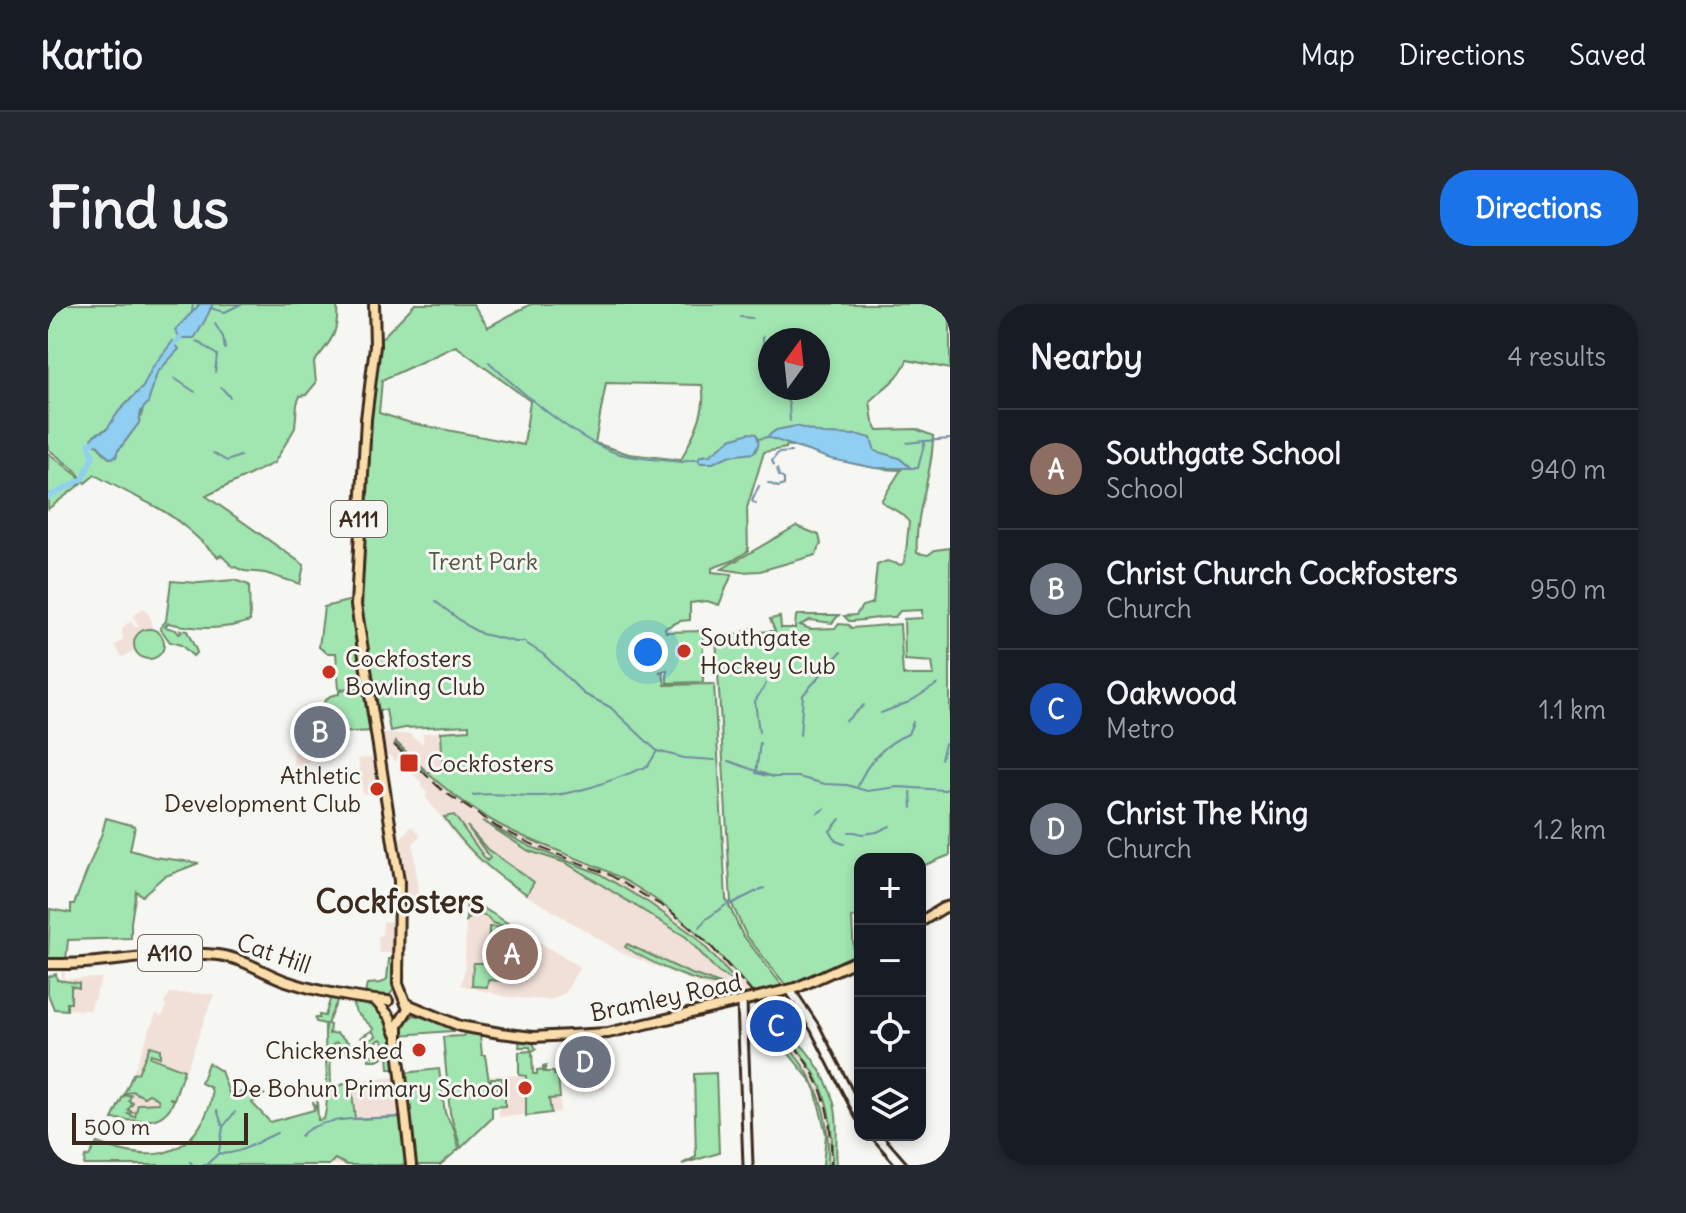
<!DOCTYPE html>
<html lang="en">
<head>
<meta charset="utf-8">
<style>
	:root { --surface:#171b24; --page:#242831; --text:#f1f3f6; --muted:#9ea1a6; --line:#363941; --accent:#1a73e8 }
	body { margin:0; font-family:Delius,sans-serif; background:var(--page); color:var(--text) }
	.controls { position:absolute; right:24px; bottom:24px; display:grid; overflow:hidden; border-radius:16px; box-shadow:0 4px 12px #0003 }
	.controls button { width:72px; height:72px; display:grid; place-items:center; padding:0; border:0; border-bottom:2px solid var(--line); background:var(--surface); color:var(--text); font:40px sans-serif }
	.compass { position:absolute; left:710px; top:24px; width:72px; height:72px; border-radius:50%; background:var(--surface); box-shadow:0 4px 12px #0003; rotate:15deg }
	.scale { position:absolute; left:24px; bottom:20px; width:176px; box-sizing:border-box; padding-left:8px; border:4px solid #3b2a1e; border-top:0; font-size:22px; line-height:28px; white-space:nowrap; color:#3b2a1e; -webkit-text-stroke:6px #f6f6f2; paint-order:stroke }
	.you { position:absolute; left:600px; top:348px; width:28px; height:28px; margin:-20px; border:6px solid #fff; border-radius:50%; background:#1a73e8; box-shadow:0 0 0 12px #1a73e833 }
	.badge { display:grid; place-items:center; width:52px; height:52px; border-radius:50%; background:var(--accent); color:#fff; font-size:26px; font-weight:700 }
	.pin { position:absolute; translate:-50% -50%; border:4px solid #fff; box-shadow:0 2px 8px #0006 }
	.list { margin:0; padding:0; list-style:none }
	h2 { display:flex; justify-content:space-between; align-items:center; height:104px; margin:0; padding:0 32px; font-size:34px }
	h2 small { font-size:26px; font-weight:400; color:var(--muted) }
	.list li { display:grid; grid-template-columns:52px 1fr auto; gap:24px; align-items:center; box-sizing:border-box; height:120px; padding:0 32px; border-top:2px solid var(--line) }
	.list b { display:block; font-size:30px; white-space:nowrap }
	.list p { margin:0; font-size:26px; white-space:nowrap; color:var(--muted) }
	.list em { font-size:26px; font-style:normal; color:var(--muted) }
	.icon { flex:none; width:44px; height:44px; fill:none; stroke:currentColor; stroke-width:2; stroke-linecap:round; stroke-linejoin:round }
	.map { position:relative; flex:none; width:902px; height:861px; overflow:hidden; border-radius:32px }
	header { display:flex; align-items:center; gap:48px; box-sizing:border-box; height:112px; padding:0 40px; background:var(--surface); border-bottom:2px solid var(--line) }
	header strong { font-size:38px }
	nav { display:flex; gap:44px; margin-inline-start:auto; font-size:28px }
	.intro { display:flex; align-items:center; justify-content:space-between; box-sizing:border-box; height:192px; padding:0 48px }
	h1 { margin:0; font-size:56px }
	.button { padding:20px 36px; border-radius:32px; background:var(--accent); color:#fff; font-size:28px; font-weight:700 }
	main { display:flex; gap:48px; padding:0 48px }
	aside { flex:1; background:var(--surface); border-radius:32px; box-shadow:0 4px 12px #0003 }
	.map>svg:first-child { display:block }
	.built { fill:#f1e0d8 }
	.green { fill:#a1e5b1; stroke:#6e8868; stroke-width:2; fill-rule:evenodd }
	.water { fill:#90cff1; stroke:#6e8d9d; stroke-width:2 }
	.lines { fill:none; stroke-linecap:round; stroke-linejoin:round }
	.stream { stroke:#6e8d9d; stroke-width:2 }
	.river { stroke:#90cff1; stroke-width:5 }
	.secondary-casing { stroke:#3b2a1e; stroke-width:13 }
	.primary-casing { stroke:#3b2a1e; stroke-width:14 }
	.secondary { stroke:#f6f6f2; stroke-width:7 }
	.primary { stroke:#faddab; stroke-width:8 }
	.rail { stroke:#3b2a1e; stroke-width:2; stroke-dasharray:12 6; stroke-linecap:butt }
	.poi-dot { fill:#c8321e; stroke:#f6f6f2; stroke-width:3 }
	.labels { text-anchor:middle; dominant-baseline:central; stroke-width:6; stroke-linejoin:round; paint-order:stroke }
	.shield { fill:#f6f6f2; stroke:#73675e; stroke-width:2 }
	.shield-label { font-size:22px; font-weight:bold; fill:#3b2a1e }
	.park-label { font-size:24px; fill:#545943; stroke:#f6f6f2 }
	.poi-label { font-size:24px; fill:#3b2a1e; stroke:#f6f6f2; text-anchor:start }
	.street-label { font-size:24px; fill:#3b2a1e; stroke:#f6f6f2 }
	.district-label { font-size:32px; font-weight:bold; fill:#3b2a1e; stroke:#f6f6f2 }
</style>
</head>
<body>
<header>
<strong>Kartio</strong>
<nav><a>Map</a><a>Directions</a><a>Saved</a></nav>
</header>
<div class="intro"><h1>Find us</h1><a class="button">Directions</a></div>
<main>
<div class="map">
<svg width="902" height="861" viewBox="0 0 902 861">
	<rect width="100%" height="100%" fill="#f6f6f2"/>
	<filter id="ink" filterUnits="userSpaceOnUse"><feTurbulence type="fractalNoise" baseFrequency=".0125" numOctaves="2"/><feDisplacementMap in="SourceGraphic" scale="16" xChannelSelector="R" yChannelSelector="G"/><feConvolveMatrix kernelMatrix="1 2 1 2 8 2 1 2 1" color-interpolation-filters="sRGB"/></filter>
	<g filter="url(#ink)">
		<g class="built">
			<path d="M95,304L102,312L104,324L90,328L85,340L86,347L74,353L67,341L75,336L74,326L77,321L83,317L87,323L91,322L85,312Z"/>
			<path d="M256,418H262L263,447L258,469L245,468L246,446L254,443Z"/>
			<path d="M393,428L396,467H382L400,486L465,528L553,564L588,582L644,622L708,691L695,694L678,685L673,688L684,693L672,695L670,687L574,649L462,581L434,560L410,535L377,492L380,489L373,483L374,478L333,445L331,430H361L375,440V429Z"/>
			<path d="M324,454L332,489L315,490L310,455Z"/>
			<path d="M364,522L373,531L365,540L371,599H359L353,541V534Z"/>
			<path d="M428,609L463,623L469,636L474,628L532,663L517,689L502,696L459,693L413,681L417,665L418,617Z"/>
			<path d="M335,617L346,618L343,649H331L330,632L334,631Z"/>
			<path d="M14,663H16L17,675L54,674L42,706L6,705L0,690V677L14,675Z"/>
			<path d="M122,689L166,690L124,804L116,811L94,819L63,816L78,787L108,710L113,712L116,709L118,701L116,699Z"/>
			<path d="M724,709L760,756L776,785L784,821V861H780L779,815L767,780L753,756L718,714Z"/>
			<path d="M544,768L545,773L556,772L557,785L545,786L544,780H524L525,769Z"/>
			<path d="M511,770L512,808L451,813V803H444L442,772Z"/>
			<path d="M347,773L360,861H206L306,815L303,777Z"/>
		</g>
		<g class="green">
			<path d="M0,0H289C291,29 284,36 266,58L268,79L258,91L252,92L249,100L247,124L226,159L158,192L256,261L252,280L217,269L196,267L184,262L173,251L170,253C151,235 132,216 110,204C89,193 68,183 47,171L37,179L27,166L0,145ZM83,95C85,96 93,100 94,102C98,113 76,139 69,148L68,153L61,154L46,138V131L59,125Z"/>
			<path d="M367,0H425L440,23L483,0H902V65L859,56C851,76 836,83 822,97L825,118L830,126L868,125L885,132C885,172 866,208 869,249L880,251L887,246L902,244V551L872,563V555H812V612L804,614L806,653L740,684L698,631L683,598L668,333L691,330L706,323L709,328L727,327L722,315L732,313L733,324H747L748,312L750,311H791L784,319L762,316L752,321L762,325L787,324L791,320L801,321L803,324L852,320L855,371H886L884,358L857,356L856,315L874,314V306L852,307L847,313C830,312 817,317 801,317L796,312L808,311L814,302L825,299L829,261L839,257L853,261L857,258L861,218C849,203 845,208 833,197L853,166C812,165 778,151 739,141L738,144L716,148L699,204L700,247L684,257L664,264V268L684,270L671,301L659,297L642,299V316L632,317L617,324L618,328L655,327V378L619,379V366L611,368L615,369L617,381L666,380L678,595L694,630L736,684L706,690C670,647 638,614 590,584C552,560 508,548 468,529C421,508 383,473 347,440L348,438L379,468L395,467L393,428L421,426V421L357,424L342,427L338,406H326L317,330L310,301L321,112L331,37ZM722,36H770V84H722ZM408,42L482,97L476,141L363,119L331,109L334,76ZM558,79L654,81C660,107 644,133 633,156L581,150L547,139Z"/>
			<path d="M0,149L29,171L34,179L0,205Z"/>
			<path d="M748,222L771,231L773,240L768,251L712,267L694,268L674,265Z"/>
			<path d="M186,276L201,281L202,317C174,327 148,325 120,319L117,323L128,326L131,330L133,329L132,326L139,327L149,348L145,352L133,341L122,338L112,324L118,317L123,277L151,279Z"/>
			<path d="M304,296L314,383L291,385L288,349H279L271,343L276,303Z"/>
			<circle cx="101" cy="340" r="15"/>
			<path d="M318,385L325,427L287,429L284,426L276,398L282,392L291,390V387Z"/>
			<path d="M274,401L281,430L265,432L264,443L254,441L257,404Z"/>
			<path d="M406,511L439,557L442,554L419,522L439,545L486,578L479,590C447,572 417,544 396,513Z"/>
			<path d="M58,514L87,522L82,546L106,553L151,559L115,573L94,592L88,587L83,618V634L20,636L18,656H0L2,605L23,609V600H26L54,529Z"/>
			<path d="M434,517L483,543L550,569L601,599L647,632L688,677L686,678L670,668L638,633L518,559L481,547Z"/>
			<path d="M419,594L474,628L469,637L463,636L462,659H440L441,664L455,665V677L440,676L439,683L424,682L425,659H440L441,623H462L444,619L439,613L428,609L418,617Z"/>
			<path d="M579,640L641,669L675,681C646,680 602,658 577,643Z"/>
			<path d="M341,655H347L346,685L339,695L317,691L319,680L333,679L339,675Z"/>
			<path d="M8,670L9,676L31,679V684L23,682V699H19V706L6,705L0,690V673Z"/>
			<path d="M284,690L299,695H290L279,720L282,721L281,730L288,729L300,738L307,750L301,752L295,744L291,745L293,742L288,738L282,744L283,782L287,784L303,777L307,815L355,813L360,861H299L287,855L281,861H36L37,853L41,852L49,839C90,854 132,861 156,815C161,804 166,795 163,784L153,779L160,759L173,767L182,792L187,793L193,788L201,792L217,790L204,799L222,818L266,806L265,797L269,807V797L270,816L276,815C283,792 276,749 277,720L268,718L267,714H271V711L277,712Z"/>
			<path d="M303,696L331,704L342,721L347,765H341L340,750L329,756H321V752L340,745L333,735L316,744V740L328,732L324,727L312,734L326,725L308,708Z"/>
			<path d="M726,707C732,715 735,726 743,732C763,746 786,785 788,811C790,828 787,844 789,861H784C786,789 770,770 728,716L724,709Z"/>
			<path d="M367,711L417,726L352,731L353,720Z"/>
			<path d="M718,714C760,766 783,790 780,861H775L778,830L766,781L714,716Z"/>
			<path d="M420,726L434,729L432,731L434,751H437L442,784L443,774H454V783H450V790H457V802L444,803V814L413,844L402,809L395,733L415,732Z"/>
			<path d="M472,734L483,735L488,745L484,747L485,770H489V766L495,767V763L498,762L496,768H506V771H510L512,794L501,795L503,809L478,812V772L471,771V748L483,747L482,743H471Z"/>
			<path d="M102,742L112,745V753L103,750L102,753L136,766L126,795L121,794L126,796C115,824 91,816 64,815L75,792L83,791L81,797L85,799L80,806L85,808L80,810L87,813L90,800L111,799L110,795L101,790L96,793L84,787L76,791L85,770L90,769Z"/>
			<path d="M391,765L397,809L406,825L411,845L392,861H367L356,769Z"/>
			<path d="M668,769L671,849L634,860L648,853L646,770Z"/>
		</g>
		<g class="water">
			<path d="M152,0H165C161,8 152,28 146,34H132L127,26Z"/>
			<path d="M125,37L131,45L109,69L100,99L93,107L91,119L69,148L68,153L61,154L44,135L46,131L59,125L71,107L95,83L104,64Z"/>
			<path d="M748,122L775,130L811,131L823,134L827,147L851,154L863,164H827L783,155L719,133L728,126Z"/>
			<path d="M701,129L708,130C712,138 711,141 706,149L680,152L665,159H652L650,156L653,152L662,151L683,135Z"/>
		</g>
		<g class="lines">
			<g class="stream">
				<path d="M162,4L177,8L193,0"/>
				<path d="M144,9L145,0"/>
				<path d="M692,13L704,14"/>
				<path d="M167,20L175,33L177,45"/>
				<path d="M715,32V54L722,65"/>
				<path d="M149,37L169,51L167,68"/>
				<path d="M441,58C470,86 533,140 572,150C592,155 614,156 634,158L642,156"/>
				<path d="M126,74L147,88"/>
				<path d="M173,83L182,93"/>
				<path d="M733,84L741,100L742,117"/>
				<path d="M711,135L719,133"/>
				<path d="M859,139L876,137"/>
				<path d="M165,149L179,157L192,152"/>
				<path d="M644,156H650"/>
				<path d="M726,161L724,157L730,149L743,148"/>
				<path d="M863,164H870L877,137L902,135"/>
				<path d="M720,179L730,183L736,181V175L731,172L729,165"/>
				<path d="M708,200L704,197L711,182"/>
				<path d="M388,298L421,323L434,330L468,338H476L495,350L536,390L562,403L609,447L636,454L667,456"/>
				<path d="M780,362L793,348"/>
				<path d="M730,367V356"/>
				<path d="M833,409L861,398L890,380"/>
				<path d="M798,417L816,401"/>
				<path d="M711,428L707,397L718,380"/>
				<path d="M752,431L755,391L778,365"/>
				<path d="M712,439L708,469L719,472"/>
				<path d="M893,455L897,440"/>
				<path d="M681,457L725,473H750L777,480L799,481L819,487L850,483L897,486L902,484"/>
				<path d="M810,482C818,459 838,439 860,430L865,418"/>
				<path d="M863,488L864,504"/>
				<path d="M425,491C448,488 470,493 493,492C530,491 567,475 600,462L609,447"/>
				<path d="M770,509L777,504"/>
				<path d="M792,515L782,527L788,537L796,540"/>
				<path d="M801,528H806"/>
				<path d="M807,528L814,530"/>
				<path d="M815,530L829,528L842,522"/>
				<path d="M711,586L716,584"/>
				<path d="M681,601L709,587"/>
				<path d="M652,623L657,616L682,598"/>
				<path d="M169,806L175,823L171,847"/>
				<path d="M175,823L187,808"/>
				<path d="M253,832C269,811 326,815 352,813"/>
				<path d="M142,858L145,861"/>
				<path d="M158,861L171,849C191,852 209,837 229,829"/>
			</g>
			<g class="river">
				<path d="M126,41L132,34"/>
				<path d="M0,193L35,175L45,153L41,140L46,138"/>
			</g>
			<defs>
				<g id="secondary">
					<path d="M742,686L767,724L812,812"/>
					<path d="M694,698L700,861"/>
					<path d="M828,831L854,861"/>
				</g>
				<g id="primary">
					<path d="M326,0L327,42L318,115L308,301L351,577L350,680L360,705L350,721V745L363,861"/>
					<path d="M872,618L895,604L902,602"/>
					<path d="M0,660C57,662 113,645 170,651C195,654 215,669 238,677C267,687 309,695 340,697"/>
					<path d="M328,697L342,713L347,728"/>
					<path d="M359,700L412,722L452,729L485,733L560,729L748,684L812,655"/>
				</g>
			</defs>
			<use href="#secondary" class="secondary-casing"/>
			<use href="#primary" class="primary-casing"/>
			<use href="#secondary" class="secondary"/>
			<use href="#primary" class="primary"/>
			<g class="rail">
				<path d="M346,441L395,487L449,523L488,542L560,570L621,606L660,639L706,691"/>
				<path d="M722,711C766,765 785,788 783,861"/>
			</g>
		</g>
	</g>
	<g class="poi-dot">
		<circle cx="636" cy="347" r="8"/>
		<circle cx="281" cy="368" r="8"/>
		<rect x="351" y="449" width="20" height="20" rx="4"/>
		<circle cx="329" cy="485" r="8"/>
		<circle cx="371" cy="746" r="8"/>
		<circle cx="477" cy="784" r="8"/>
	</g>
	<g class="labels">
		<g class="shield">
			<rect x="283" y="197" width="56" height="36" rx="6"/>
			<rect x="90" y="631" width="64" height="36" rx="6"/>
		</g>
		<g class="shield-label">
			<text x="311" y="215">A111</text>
			<text x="122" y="649">A110</text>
		</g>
		<g class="park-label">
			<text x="435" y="257">Trent Park</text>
		</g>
		<g class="poi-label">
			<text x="652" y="333">Southgate<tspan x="652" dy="28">Hockey Club</tspan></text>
			<text x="297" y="354">Cockfosters<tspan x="297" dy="28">Bowling Club</tspan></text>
			<text x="379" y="459">Cockfosters</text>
			<text x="313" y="471" text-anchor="end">Athletic<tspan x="313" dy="28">Development Club</tspan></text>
			<text x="355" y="746" text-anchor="end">Chickenshed</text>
			<text x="461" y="784" text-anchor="end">De Bohun Primary School</text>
		</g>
		<g class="street-label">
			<text transform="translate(226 649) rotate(19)">Cat Hill</text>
			<text transform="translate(618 693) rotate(-12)">Bramley Road</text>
		</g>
		<g class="district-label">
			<text x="352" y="597">Cockfosters</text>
		</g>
	</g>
</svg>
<div class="controls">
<button>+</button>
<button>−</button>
<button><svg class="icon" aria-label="locate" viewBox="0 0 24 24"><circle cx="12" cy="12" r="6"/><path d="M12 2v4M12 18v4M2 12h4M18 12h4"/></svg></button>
<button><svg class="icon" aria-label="layers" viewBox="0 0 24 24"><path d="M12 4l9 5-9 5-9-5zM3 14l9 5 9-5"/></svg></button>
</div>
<svg class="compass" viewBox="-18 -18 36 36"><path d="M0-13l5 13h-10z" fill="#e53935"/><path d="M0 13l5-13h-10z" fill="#9ea1a6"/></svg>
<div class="scale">500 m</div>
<div class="you"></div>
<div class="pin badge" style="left:464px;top:650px;background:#8d6e63">A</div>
<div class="pin badge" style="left:272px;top:428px;background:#6b7280">B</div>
<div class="pin badge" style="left:728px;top:722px;background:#1a4fb4">C</div>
<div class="pin badge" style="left:537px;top:758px;background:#6b7280">D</div>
</div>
<aside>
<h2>Nearby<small>4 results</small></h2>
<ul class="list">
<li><span class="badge" style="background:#8d6e63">A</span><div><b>Southgate School</b><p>School</p></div><em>940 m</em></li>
<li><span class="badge" style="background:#6b7280">B</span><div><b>Christ Church Cockfosters</b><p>Church</p></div><em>950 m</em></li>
<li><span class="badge" style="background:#1a4fb4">C</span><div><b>Oakwood</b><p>Metro</p></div><em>1.1 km</em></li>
<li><span class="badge" style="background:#6b7280">D</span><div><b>Christ The King</b><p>Church</p></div><em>1.2 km</em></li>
</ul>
</aside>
</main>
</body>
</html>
